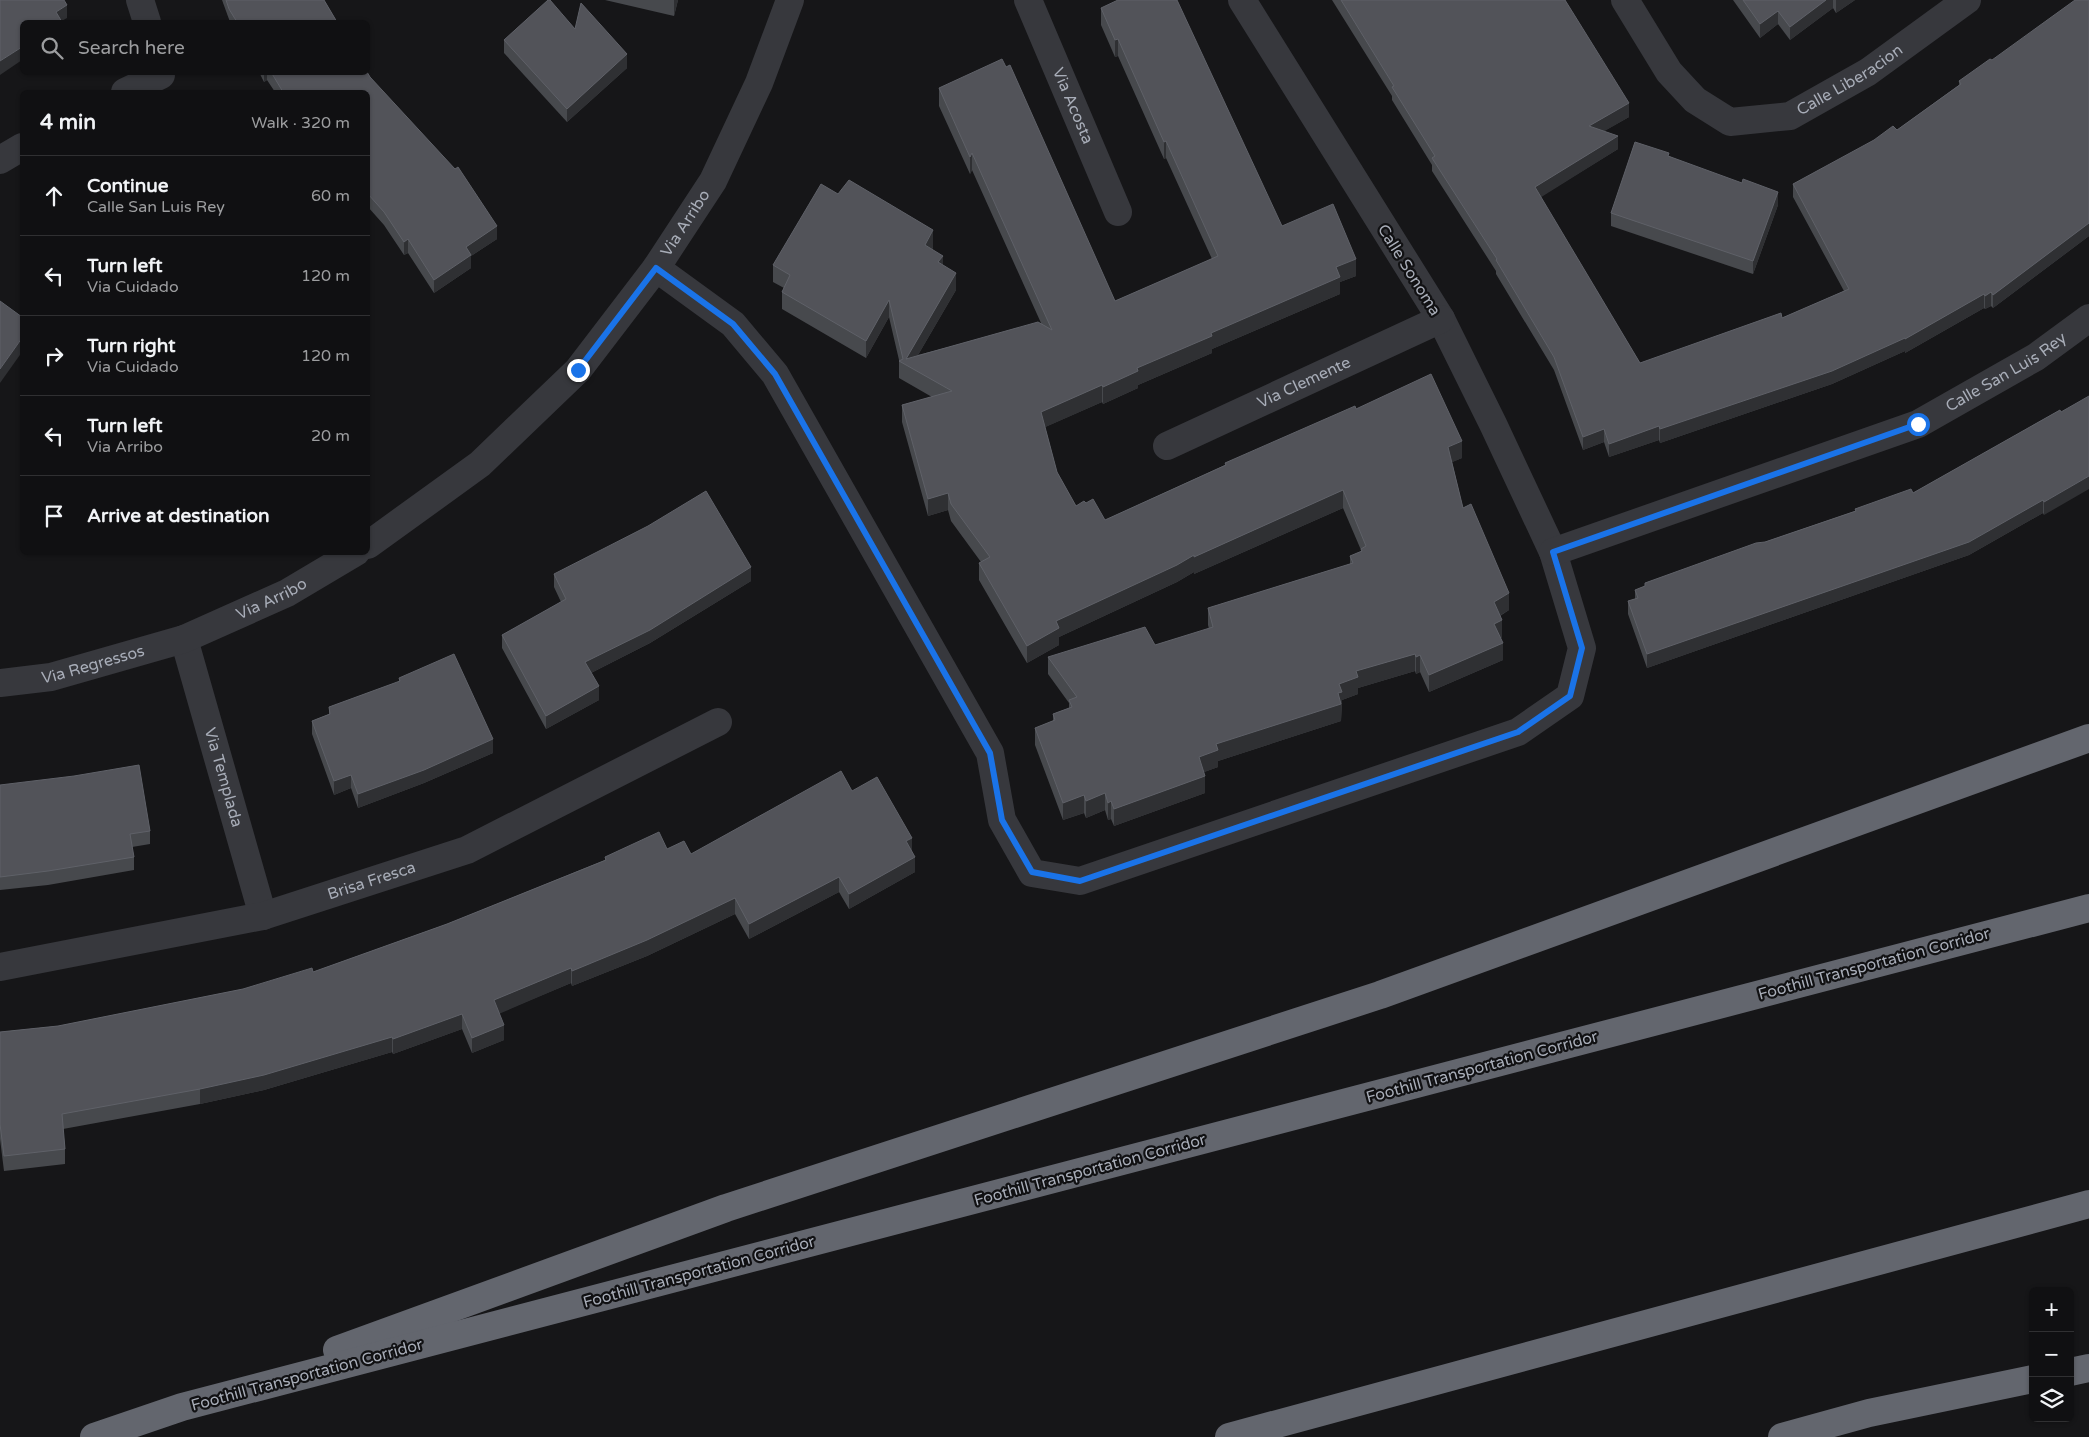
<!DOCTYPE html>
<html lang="en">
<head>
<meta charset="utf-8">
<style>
	:root { --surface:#101012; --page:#1e1e20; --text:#f1f3f6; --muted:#9c9d9f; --line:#303032 }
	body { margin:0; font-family:"Varela Round",sans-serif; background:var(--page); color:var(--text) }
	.controls { position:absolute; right:15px; bottom:15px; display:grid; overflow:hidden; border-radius:8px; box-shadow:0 1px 4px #0004 }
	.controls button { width:45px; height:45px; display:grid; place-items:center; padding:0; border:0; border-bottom:1px solid var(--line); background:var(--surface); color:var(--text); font:25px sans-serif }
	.stop { position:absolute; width:15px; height:15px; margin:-11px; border:4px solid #1a73e8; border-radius:50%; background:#fff }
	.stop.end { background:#1a73e8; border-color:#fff; box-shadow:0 1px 5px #0008 }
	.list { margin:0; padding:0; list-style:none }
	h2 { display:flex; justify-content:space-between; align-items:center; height:65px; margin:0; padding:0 20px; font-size:21px }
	h2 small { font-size:16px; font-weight:400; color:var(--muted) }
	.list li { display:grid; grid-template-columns:32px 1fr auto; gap:15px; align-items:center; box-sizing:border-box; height:80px; padding:0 20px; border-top:1px solid var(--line) }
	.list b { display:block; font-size:19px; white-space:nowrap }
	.list p { margin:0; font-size:16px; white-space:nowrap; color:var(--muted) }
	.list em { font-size:16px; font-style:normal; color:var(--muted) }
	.icon { flex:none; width:28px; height:28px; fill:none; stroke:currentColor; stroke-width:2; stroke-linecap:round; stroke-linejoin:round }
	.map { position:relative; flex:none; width:2089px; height:1437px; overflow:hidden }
	.search { position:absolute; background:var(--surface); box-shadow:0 1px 4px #0004; left:20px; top:20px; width:350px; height:55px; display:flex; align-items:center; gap:12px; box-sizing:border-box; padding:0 18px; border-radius:8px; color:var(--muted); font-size:19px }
	.panel { position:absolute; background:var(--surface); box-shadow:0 1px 4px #0004; left:20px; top:90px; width:350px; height:465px; border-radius:8px }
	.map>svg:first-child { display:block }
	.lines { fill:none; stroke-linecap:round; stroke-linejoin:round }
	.minor { stroke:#37383d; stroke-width:28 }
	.highway { stroke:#63666e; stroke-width:28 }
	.wall { fill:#47494d }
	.shaded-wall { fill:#2f3033 }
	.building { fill:#525359; stroke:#5f6168 }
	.route { stroke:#1a73e8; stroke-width:6 }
	.labels { text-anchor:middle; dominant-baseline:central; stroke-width:4.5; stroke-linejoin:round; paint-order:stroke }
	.street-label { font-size:16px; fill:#a8adb8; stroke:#111113 }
</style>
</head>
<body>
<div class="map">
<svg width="2089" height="1437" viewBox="0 0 2089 1437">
	<rect width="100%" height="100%" fill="#161618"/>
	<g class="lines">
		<g class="minor">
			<path d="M140,0L147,22"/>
			<path id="s1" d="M1028,0L1118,212"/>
			<path id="s2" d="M1625,0L1669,72L1695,100L1730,122L1790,116L1868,72L1967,0"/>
			<path d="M125,92L161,75"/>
			<path d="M0,160L22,147"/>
			<path d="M656,268L733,324L775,374L990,753L1002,820L1032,873L1080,881L1518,732L1570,696L1582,648L1553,552L1493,424L1441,319L1242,0"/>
			<path id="s3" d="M1167,446L1441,319"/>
			<path id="s4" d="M368,545L480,464L578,370L656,268L713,181L759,83L790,0"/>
			<path id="s5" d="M1553,552L1918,424L2036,357L2089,318"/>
			<path id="s6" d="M184,639L263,916"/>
			<path id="s7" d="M0,683L51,677L184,639L287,593L356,552"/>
			<path id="s8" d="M0,967L263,916L467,850L718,722"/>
		</g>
		<g class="highway">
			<path d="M337,1350L726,1208L1380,995L2089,738"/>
			<path d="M2070,1372L2089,1368"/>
			<path d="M94,1437L182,1407L2089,908"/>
			<path d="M1229,1437L2089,1204"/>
			<path d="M1782,1437L1869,1413L2033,1379"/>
		</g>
	</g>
	<g class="wall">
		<path d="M222,0H324L337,22H230Z"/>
		<path d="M605,0H678L674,16Z"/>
		<path d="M1332,0H1565L1629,117L1604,131L1618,149L1540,197L1640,363L1782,318L1844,291L1793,197V184L1897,130L1959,85V81L2089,0V236L1993,308L1991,306L1985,309L1984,308L1905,353V351L1832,384L1660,443L1659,440L1609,457L1604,442L1583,450L1554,370L1496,274V271L1432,171V165L1392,100V96Z"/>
		<path d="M1733,0H1855L1836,13L1833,8L1790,40L1778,24L1760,38Z"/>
		<path d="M1101,8L1282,226L1356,276L1340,282V294L1212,349V353L1138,385V388L1103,404L1102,402L1045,427L1057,472L1076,506L1086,503L1105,520L1225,465V463L1356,409L1462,458L1452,462L1463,508L1509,610L1500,616L1502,637L1501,638L1503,660L1429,692L1420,672L1416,674L1415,671L1358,688V694L1342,700L1341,721L1218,761V767L1204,772L1205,793L1114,826L1111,819L1108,820L1105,810L1086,818L1084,813L1063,820L1035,745V728L1053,721V714L1069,708V703L1048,674V657L1155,645L1209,629L1208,625V608L1350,564V556L1361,552V550L1343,508L1194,574V572L1177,582L1059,637V645L1027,663L979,580V563L981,562L951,521L948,510L928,516L902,422V405L932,397L899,378V360L889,317L866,358L782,309V292L784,288L773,282V265L838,194L933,247L932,250L943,265L956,290L918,355L1041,323L972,170L970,174L939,106V88L1115,301L1212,259L1166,158L1164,159L1118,56L1115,57L1101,25Z"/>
		<path d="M504,40L627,68L567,122L504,53Z"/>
		<path d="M259,72H367L370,77L497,239L471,256V268L434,293L408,253L404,255L384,225L368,207V92H275L267,80L264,82Z"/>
		<path d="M1669,156L1778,205L1753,274L1611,226V213Z"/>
		<path d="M2060,410L2044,515L2043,513L1969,555L1647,668L1628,614V601L1635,599V590L1645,586V583L1855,511V509L1913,493Z"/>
		<path d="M554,574L751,581L650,643L591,673L599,700L546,729L502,648V635L561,602L554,587Z"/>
		<path d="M399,678L493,753L424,783L358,808L351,788L334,795L312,734V721L329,714V707L399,682Z"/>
		<path d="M0,785L150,831V844L132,847L134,857V870L48,885L0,890Z"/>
		<path d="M852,791L912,851L915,872L849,909L839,892L749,939L735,914L647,956L572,986L571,983L499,1013L504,1040L472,1053L462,1029L393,1054L392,1052L264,1090L200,1104L63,1129L65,1149V1164L4,1171L0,1139V1032L58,1026L243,989L313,972L447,924L605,860V857L667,849L691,854Z"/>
	</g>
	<g class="shaded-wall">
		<path d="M674,0H678L674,16Z"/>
		<path d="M1826,0H1833V8L1790,40V27Z"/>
		<path d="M1836,0H1855L1836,13Z"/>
		<path d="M67,5V18L60,22L56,12Z"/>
		<path d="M1778,11V24L1760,38V24Z"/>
		<path d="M1118,39V56L1115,57V40Z"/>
		<path d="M22,47V60L0,75V61Z"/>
		<path d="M627,54V68L567,122V109Z"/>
		<path d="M264,72H267V80L264,82Z"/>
		<path d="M1629,103V117L1589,140V126Z"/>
		<path d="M1618,136V149L1535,201V187Z"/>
		<path d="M1166,141V158L1164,159V142Z"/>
		<path d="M972,153V170L970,174V157Z"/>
		<path d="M1778,192V205L1753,274V261Z"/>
		<path d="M2089,223V236L1993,308V295Z"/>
		<path d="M497,226V239L471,256V268L434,293V280L466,247Z"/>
		<path d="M933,230V247L925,263V245Z"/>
		<path d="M408,239V253L404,255V242Z"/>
		<path d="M943,256V273L938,262Z"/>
		<path d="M1356,259V276L1340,282V294L1212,349V353L1138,385V388L1103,404V387L1137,368L1336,267Z"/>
		<path d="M956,273V290L911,367L906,359Z"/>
		<path d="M1991,292V306L1985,309V296Z"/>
		<path d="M1984,294V308L1905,353V339Z"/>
		<path d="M889,300V317L866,358V341Z"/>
		<path d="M22,338V352L0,383V369Z"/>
		<path d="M1905,338V351L1832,384L1660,443V429Z"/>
		<path d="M1102,385V402L1041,429V412Z"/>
		<path d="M1659,426V440L1609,457V444Z"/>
		<path d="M1604,429V442L1583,450V437Z"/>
		<path d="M1462,441V458L1448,464V447Z"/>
		<path d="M2089,476V489L2044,515V502Z"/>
		<path d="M1343,490V508L1194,574V557Z"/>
		<path d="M948,493V510L928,516V499Z"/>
		<path d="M2043,500V513L1969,555L1647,668V654Z"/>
		<path d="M1194,555V572L1177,582L1059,637V645L1027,663V646L1056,621Z"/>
		<path d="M751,567V581L650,643L585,676V662Z"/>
		<path d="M1509,593V610L1494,619V602Z"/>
		<path d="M1502,620V637L1494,641V624Z"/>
		<path d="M1503,643V660L1429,692V675Z"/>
		<path d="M1415,654V671L1358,688V694L1342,700L1341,721L1218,761V767L1199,774V757L1216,744L1338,693L1339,684L1356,671Z"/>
		<path d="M1420,655V672L1416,674V657Z"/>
		<path d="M599,686V700L546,729V716Z"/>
		<path d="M493,739V753L424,783L358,808V794Z"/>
		<path d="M351,775V788L334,795V781Z"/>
		<path d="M1205,776V793L1114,826V809Z"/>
		<path d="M1105,793V810L1086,818V801Z"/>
		<path d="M1084,795V813L1063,820V803Z"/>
		<path d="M1111,801V819L1108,820V803Z"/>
		<path d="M912,838V853L906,841Z"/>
		<path d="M915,857V872L849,909V894Z"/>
		<path d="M839,877V892L749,939V924Z"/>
		<path d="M735,898V914L647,956L572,986V971Z"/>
		<path d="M571,968V983L494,1016V1000Z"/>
		<path d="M462,1014V1029L393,1054V1039Z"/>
		<path d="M504,1025V1040L472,1053V1038Z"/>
		<path d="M392,1037V1052L264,1090L200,1104V1089Z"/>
	</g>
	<g class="building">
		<path d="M0,0H64L67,5L56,12L62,22H22V47L0,61Z"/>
		<path d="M226,0H324L337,22H237L229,9Z"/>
		<path d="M548,0H550L575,29L581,3L627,54L567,109L504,40Z"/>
		<path d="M1118,0H1177L1282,226L1333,204L1356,259L1336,267L1340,277L1211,333L1212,336L1137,368L1138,371L1103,387L1102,385L1041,412L1057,472L1076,506L1084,501L1086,503L1093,499L1105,520L1226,465L1225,463L1355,406L1356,409L1431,374L1462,441L1448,447L1463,508L1471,504L1509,593L1494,602L1502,620L1494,624L1503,643L1429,675L1420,655L1416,657L1415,654L1356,671L1358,677L1339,684L1342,692L1338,693L1341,704L1216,744L1218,750L1199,757L1205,776L1114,809L1111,801L1108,803L1105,793L1086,801L1084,795L1063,803L1035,728L1055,720L1053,714L1072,707L1069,700L1077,697L1048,657L1145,627L1155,645L1213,627L1208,608L1353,563L1350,556L1362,551L1361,549L1366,546L1343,490L1194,557V555L1177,565L1056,621L1059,628L1027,646L979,563L990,557L951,504L948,493L928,499L902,405L952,391L899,361L903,359L889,300L866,341L782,292L790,275L773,265L821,184L838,194L849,180L933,230L925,245L943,256L938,262L956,273L906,359L1038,322L1052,330L972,153L970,157L939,88L1002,59L1006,67L1010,65L1115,301L1218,256L1166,141L1164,142L1118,39L1115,40L1101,8Z"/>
		<path d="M1341,0H1565L1629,103L1589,126L1618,136L1535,187L1640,363L1781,313L1782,318L1849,289L1793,184L1874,140L1893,126L1897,130L1961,84L1959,81L1990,59L1992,60L2075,0H2089V223L1993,295L1991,292L1985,296L1984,294L1905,339V338L1832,371L1660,429L1659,426L1609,444L1604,429L1583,437L1554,357L1496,260L1497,259L1432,158L1435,156L1392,87L1394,86Z"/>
		<path d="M1743,0H1826L1790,27L1778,11L1760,24Z"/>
		<path d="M271,72H367L370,77L455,169L458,167L497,226L466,247L471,255L434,280L408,239L404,242L384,212L368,194V92H283Z"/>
		<path d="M1635,142L1669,153L1668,156L1742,183L1743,179L1778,192L1753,261L1611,213Z"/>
		<path d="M0,301L22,317V338L0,369Z"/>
		<path d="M2089,396V476L2044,502L2043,500L1969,542L1647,654L1628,601L1638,598L1635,590L1645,586V583L1756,543L1765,542L1856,511L1855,509L1911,489L1913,493L2060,410L2061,412Z"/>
		<path d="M706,491L751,567L650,630L585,662L599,686L546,716L502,635L566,599L554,574L648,526Z"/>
		<path d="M454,654L493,739L424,770L358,794L351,775L334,781L312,721L330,714L329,707L400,681L399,678Z"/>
		<path d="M139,765L150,831L130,834L134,857L48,871L0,877V785L74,776Z"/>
		<path d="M841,771L852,791L877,777L912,838L906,841L915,857L849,894L839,877L749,924L735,898L647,940L572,971L571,968L494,1000L504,1025L472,1038L462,1014L393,1039L392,1037L264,1075L200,1089L62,1114L65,1149L4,1156L0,1124V1032L58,1026L243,989L312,968L313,972L447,924L606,860L605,857L659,832L667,849L684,841L691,854Z"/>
	</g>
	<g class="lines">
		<path class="route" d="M578,370L656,268L733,324L775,374L990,753L1002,820L1032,872L1080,881L1518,732L1570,696L1582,648L1553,552L1918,424"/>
	</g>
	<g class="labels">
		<g class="street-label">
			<text stroke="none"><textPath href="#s2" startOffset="294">Calle Liberacion</textPath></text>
			<text stroke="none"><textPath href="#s1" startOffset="115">Via Acosta</textPath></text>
			<text stroke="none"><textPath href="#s4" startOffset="456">Via Arribo</textPath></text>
			<text transform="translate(1409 270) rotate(58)">Calle Sonoma</text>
			<text stroke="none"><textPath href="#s5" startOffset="489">Calle San Luis Rey</textPath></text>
			<text stroke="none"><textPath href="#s3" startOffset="151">Via Clemente</textPath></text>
			<text stroke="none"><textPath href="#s7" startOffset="286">Via Arribo</textPath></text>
			<text stroke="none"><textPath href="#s7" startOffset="95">Via Regressos</textPath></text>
			<text stroke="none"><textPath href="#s6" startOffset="144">Via Templada</textPath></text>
			<text stroke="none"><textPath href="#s8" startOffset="382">Brisa Fresca</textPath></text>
			<text transform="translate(1874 964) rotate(-15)">Foothill Transportation Corridor</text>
			<text transform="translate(1482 1067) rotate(-15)">Foothill Transportation Corridor</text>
			<text transform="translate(1090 1170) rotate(-15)">Foothill Transportation Corridor</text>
			<text transform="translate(699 1272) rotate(-15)">Foothill Transportation Corridor</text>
			<text transform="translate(307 1375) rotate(-15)">Foothill Transportation Corridor</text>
		</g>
	</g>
</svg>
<div class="controls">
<button>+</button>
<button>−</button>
<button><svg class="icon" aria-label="layers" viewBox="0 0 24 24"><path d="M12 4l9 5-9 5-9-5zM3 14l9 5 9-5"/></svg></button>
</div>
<div class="stop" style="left:1918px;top:424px"></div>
<div class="stop end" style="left:578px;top:370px"></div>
<div class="search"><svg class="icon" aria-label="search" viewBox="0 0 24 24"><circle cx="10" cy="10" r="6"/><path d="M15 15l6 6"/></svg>Search here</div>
<section class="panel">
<h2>4 min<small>Walk · 320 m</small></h2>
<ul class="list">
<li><svg class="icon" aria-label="ahead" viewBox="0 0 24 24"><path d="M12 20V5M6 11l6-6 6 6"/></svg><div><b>Continue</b><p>Calle San Luis Rey</p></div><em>60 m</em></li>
<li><svg class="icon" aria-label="left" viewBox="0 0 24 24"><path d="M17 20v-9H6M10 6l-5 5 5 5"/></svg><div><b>Turn left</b><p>Via Cuidado</p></div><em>120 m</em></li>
<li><svg class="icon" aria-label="right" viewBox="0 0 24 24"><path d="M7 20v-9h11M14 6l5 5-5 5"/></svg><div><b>Turn right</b><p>Via Cuidado</p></div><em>120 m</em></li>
<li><svg class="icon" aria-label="left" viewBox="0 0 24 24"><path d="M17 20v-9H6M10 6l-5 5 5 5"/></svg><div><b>Turn left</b><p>Via Arribo</p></div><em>20 m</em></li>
<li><svg class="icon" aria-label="arrive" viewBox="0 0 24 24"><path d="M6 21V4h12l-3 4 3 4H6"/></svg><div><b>Arrive at destination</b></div></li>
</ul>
</section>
</div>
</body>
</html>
